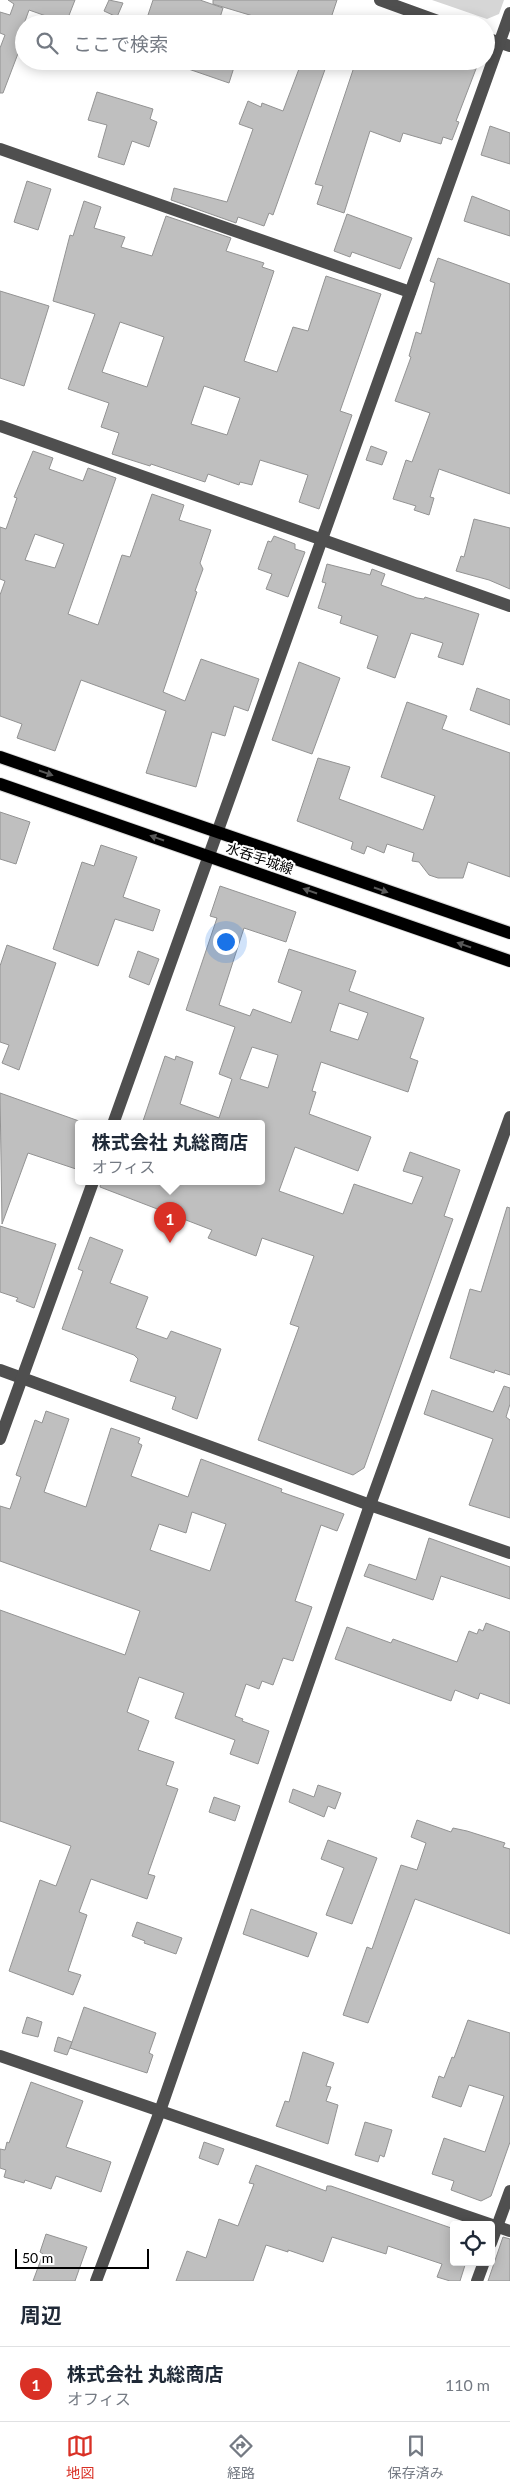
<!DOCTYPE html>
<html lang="ja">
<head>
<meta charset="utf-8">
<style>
	:root { --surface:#fff; --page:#f6f6f7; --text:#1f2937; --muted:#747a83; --line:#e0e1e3; --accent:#d93025 }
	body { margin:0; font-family:Lato,"Noto Sans JP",sans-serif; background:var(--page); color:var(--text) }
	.controls { position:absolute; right:15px; bottom:15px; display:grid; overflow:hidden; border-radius:5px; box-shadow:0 2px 12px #0003 }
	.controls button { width:45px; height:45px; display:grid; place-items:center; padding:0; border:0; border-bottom:1px solid var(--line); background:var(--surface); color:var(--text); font:25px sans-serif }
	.scale { position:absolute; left:15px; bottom:12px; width:134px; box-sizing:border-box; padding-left:5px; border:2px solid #000; border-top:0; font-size:14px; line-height:18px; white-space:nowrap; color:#000; -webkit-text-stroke:4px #fff; paint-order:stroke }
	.you { position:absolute; left:225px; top:941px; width:18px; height:18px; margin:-12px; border:4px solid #fff; border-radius:50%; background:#1a73e8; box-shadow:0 0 0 8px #1a73e833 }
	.badge { display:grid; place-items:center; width:32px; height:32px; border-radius:50%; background:var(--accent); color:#fff; font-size:16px; font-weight:700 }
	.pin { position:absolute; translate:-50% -41px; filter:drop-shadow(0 1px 2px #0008) }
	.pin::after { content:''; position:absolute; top:26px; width:18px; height:15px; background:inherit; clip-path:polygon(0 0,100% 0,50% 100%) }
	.popup { position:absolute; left:75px; top:1120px; width:190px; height:65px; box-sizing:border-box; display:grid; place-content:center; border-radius:5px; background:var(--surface); filter:drop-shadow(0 1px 4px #0005); font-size:16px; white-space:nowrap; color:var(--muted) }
	.popup b { font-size:19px; color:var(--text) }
	.popup::after { content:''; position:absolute; left:50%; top:100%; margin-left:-10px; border:10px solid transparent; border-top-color:var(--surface) }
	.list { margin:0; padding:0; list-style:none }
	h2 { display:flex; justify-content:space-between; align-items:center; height:65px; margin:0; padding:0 20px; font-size:21px }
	h2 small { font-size:16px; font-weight:400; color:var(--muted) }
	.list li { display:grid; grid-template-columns:32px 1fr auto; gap:15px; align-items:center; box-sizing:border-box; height:75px; padding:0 20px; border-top:1px solid var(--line) }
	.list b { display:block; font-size:19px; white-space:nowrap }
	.list p { margin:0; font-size:16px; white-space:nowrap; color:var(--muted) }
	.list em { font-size:16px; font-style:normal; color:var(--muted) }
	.icon { flex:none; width:28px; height:28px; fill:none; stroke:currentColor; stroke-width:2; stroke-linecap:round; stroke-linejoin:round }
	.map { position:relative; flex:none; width:510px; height:2281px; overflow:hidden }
	.search { position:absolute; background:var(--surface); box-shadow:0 2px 12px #0003; left:15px; right:15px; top:15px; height:55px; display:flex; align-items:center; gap:12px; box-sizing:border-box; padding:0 18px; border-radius:28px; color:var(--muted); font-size:19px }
	.sheet { height:140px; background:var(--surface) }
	nav { display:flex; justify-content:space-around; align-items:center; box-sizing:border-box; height:70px; border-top:1px solid var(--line); background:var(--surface); font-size:14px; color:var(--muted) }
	nav a { display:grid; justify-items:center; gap:2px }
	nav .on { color:var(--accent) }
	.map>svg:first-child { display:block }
	.green { fill:#d6d6d6 }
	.building { fill:#bfbfbf; stroke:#939393; fill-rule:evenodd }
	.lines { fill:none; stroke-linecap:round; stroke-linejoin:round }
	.major-casing { stroke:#dbdbdb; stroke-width:14 }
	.minor { stroke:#4f4f4f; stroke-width:12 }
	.major { stroke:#000; stroke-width:12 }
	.oneway { fill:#595959 }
	.labels { text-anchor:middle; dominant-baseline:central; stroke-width:4; stroke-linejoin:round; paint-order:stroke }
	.street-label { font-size:14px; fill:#000; stroke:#fff }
</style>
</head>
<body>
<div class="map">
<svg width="510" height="2281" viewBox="0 0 510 2281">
	<rect width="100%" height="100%" fill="#fff"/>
	<path class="green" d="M432,0H504L499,14L487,19Z"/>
	<g class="building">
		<path d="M8,0H75L66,23L29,10L24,24L22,43L3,93H0V48L5,35L0,33V12L10,15L14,4Z"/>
		<path d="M109,0L123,3L117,17L104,11Z"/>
		<path d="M153,0H200L223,8L218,24H145Z"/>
		<path d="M213,0H337L329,24H262L263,19L213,4Z"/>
		<path d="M175,61H236L229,83L174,64Z"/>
		<path d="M302,61H328L273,215L269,213L264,226L238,217L236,223L171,200L174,188L227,202L253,129L239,124L248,101L261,107L262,103L283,111Z"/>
		<path d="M356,61H479L456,121L459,122L452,140L443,137L441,144L403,133L400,142L370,131L344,213L317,204L323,186L315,184Z"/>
		<path d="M97,92L153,109L150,119L157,122L149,147L132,141L124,165L98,157L107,125L88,120Z"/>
		<path d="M490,126L510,133V164L481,155Z"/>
		<path d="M27,181L51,189L38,230L14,222Z"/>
		<path d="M472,196L510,211V236L464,221Z"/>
		<path d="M84,201L101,207L94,228L125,237L121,247L152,256L166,216L231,238L226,251L264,263L262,267L274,271L244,361L277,372L293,327L308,331L326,276L381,294L340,411L352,415L319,509L299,502L308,475L260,460L252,485L240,482L239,485L208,474L205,482L151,464L150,466L112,454L119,433L101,427L109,403L68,389L95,314L53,301L70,235L73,236ZM120,322L164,337L147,387L102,372ZM204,386L240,398L227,435L191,424Z"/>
		<path d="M347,214L412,238L400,269L352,252L350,257L334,251Z"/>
		<path d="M438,258L510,284V494L439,469L430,497L434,498L429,515L414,510L416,506L393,499L406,460L412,462L430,413L395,401L411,357L409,356L416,332L421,334L435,283L430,281Z"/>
		<path d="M0,291L49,306L24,386L0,378Z"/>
		<path d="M371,446L387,452L382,465L366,460Z"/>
		<path d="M33,451L53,458L49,469L83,481L88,468L116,478L68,614L98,625L122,555L130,557L152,494L184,505L179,520L211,530L200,563L203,569L195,591L197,592L163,692L185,701L201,659L259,679L248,711L234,706L225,736L212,732L196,787L146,773L166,711L81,680L55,751L17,738L22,724L0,716V595L5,581L0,579V527L6,529L17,498L14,497ZM35,534L64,544L55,568L25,560Z"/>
		<path d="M474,519L510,528V589L489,580L456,571L461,556L464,557Z"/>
		<path d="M274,536L295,544V549L305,552L288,597L266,589L272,574L258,569L268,541L271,542Z"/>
		<path d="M327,564L370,575L372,569L385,574L381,585L417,598L424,599L425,597L479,614L463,665L438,657L443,643L411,633L395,678L367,668L378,636L340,623L342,616L318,608L326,583L322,582Z"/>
		<path d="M299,662L340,678L312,754L272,740Z"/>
		<path d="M477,688L510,700V725L470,710Z"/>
		<path d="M407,702L447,716L442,729L510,753V877L468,862L463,878H438L429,875L419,862L412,861L414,853L387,844L384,853L367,846L364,854L351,849L353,842L297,821L318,758L350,767L339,799L423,830L435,796L381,777Z"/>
		<path d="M0,812L30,822L16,864L0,859Z"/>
		<path d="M101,845L137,857L123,897L160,910L153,931L115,919L98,966L53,949L82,862L94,866Z"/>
		<path d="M220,886L296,912L286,942L244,928L219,1005L250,1016L253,1009L291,1023L302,991L278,982L289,949L356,971L349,991L424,1018L410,1058L418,1061L408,1092L321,1062L312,1091L316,1092L309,1114L371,1137L358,1171L295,1147L279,1191L343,1214L354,1184L412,1204L423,1177L403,1171L410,1152L460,1170L444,1216L453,1219L364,1468L353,1475L258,1440L299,1327L290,1324L314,1256L262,1238L256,1256L208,1238L212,1230L100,1187L101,1182H261V1124H142L165,1056L175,1060L176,1056L193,1062L180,1104L219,1118L232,1079L219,1074L235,1027L186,1010L217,918L210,916ZM339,1003L368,1013L358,1040L330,1031ZM252,1047L278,1055L268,1088L240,1079Z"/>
		<path d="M7,945L56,963L19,1070L2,1063L9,1045L0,1042V966Z"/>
		<path d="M138,951L159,959L149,985L129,977Z"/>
		<path d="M0,1093L79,1121V1170L28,1153L2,1224Z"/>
		<path d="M507,1207L510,1208V1375L495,1370L494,1373L450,1358L470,1289L481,1292Z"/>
		<path d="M0,1226L56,1244L34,1308L16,1301L18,1298L0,1292Z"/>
		<path d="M90,1237L123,1250L110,1283L148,1297L136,1328L167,1339L171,1331L221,1349L197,1419L172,1409L176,1397L130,1381L138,1359L134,1355L62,1329L83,1271L78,1269Z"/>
		<path d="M504,1386L510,1388V1404L506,1417L510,1420V1518L469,1505L493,1439L424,1414L432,1390L493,1412Z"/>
		<path d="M46,1411L69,1419L44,1492L86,1507L111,1428L140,1438L138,1443L142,1445L131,1476L188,1497L201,1459L282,1489L281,1492L344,1514L337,1531L321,1525L295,1601L312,1607L293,1661L283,1658L273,1685L262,1681L259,1689L246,1684L235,1716L243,1719L242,1721L269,1731L258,1764L230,1754L235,1740L175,1718L184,1693L139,1677L127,1712L149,1721L138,1750L174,1762L166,1785L178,1789L148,1874L155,1876L147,1899L91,1879L79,1912L87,1915L68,1971L81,1975L73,1995L9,1971L40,1880L56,1886L71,1846L0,1821V1610L125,1655L140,1611L0,1561V1506L10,1509L21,1477L16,1475L35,1420L42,1423ZM192,1512L226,1524L210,1571L150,1550L159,1524L186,1533Z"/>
		<path d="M429,1538L510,1567V1599L441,1576L433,1600L364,1576L369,1564L416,1580Z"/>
		<path d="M486,1623L510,1632V1704L480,1693L478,1699L455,1690L451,1701L335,1659L347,1627L391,1643L393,1639L457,1662L469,1631L477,1634L479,1629L483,1631Z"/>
		<path d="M318,1785L341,1793L335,1809L328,1806L324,1817L289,1802L293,1789L314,1797Z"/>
		<path d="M214,1797L240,1806L235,1821L209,1812Z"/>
		<path d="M417,1820L451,1832L453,1828L467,1831L505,1843L503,1847L510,1849V1934L415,1899L368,2023L343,2015L367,1947L372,1949L401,1865L417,1870L426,1843L411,1837Z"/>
		<path d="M328,1840L377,1858L352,1924L326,1915L344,1868L321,1859Z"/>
		<path d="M251,1909L317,1933L308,1957L243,1934Z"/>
		<path d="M137,1922L182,1938L176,1954L144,1943L145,1941L132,1936Z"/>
		<path d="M84,2007L156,2033L149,2053L153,2055L147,2073L70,2048Z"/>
		<path d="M27,2017L42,2022L38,2037L22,2033Z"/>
		<path d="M468,2020L510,2033V2142L491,2196L481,2201L451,2190L454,2181L432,2174L444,2138L485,2152L504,2096L469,2085L461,2107L432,2097L439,2076L444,2078L452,2057L454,2058Z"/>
		<path d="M58,2037L72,2042L67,2055L54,2051Z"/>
		<path d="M303,2052L334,2063L326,2086L331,2087L326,2101L338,2105L328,2144L276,2126L285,2101L289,2102Z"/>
		<path d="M31,2082L83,2101L66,2147L111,2162L101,2192L56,2176L51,2189L25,2180L24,2183L4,2177L6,2170L0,2168V2149L5,2150L7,2142L9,2143Z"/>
		<path d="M365,2122L392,2130L384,2157L380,2155L378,2162L355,2155Z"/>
		<path d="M204,2142L224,2149L218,2165L199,2158Z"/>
		<path d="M256,2165L326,2191L327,2186H331L454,2229V2262H466L460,2281H450L437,2277L442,2264L388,2246L386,2254L332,2237L323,2262L288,2250V2252L266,2245L253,2281H176L187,2251L206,2258L219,2219L238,2226L254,2184L249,2183Z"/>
		<path d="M46,2234L87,2247L75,2281H33L43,2254L40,2252Z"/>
		<path d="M503,2237L510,2239V2281H488Z"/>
	</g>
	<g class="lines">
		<defs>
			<g id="major">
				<path d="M0,757L510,933"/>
				<path d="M0,784L510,961"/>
			</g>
		</defs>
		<use href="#major" class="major-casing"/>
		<g class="minor">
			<path d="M380,0L446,24"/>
			<path d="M486,38L510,46"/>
			<path d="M0,149L410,292"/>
			<path d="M0,426L510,606"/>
			<path d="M113,1124L510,13"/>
			<path d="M0,1370L370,1505L510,1553"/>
			<path d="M0,1439L93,1182"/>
			<path d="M0,2056L510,2231"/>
			<path d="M491,2243L510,2191"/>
			<path d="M96,2281L160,2111L370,1505L510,1117"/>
			<path d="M477,2281L484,2262"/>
		</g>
		<use href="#major" class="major"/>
	</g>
	<defs><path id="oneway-solid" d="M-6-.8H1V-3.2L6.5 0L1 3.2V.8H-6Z" transform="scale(1.25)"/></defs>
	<g class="oneway">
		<use href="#oneway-solid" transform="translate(46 773) rotate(19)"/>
		<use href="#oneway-solid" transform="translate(157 838) rotate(-161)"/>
		<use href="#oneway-solid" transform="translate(381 890) rotate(19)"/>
		<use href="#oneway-solid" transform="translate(310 891) rotate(-161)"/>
		<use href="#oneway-solid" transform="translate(464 945) rotate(-161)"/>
	</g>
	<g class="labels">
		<g class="street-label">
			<text transform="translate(260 858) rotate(19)">水呑手城線</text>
		</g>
	</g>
</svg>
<div class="controls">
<button><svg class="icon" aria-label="locate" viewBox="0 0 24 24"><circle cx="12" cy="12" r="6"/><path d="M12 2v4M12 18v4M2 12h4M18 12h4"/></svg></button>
</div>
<div class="scale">50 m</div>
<div class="you"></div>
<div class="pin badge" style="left:170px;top:1243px">1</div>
<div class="popup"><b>株式会社 丸総商店</b>オフィス</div>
<div class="search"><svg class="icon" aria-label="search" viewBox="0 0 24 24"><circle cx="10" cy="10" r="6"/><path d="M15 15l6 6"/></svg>ここで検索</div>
</div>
<section class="sheet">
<h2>周辺<small></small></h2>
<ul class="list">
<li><span class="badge">1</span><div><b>株式会社 丸総商店</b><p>オフィス</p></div><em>110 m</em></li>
</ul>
</section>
<nav>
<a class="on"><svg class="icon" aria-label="map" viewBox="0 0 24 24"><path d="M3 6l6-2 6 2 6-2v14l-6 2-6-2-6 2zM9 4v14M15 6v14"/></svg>地図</a>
<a><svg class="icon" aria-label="directions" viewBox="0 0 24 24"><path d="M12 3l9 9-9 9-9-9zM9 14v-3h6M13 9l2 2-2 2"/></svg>経路</a>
<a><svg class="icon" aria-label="saved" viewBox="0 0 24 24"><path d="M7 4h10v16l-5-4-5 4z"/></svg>保存済み</a>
</nav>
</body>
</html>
